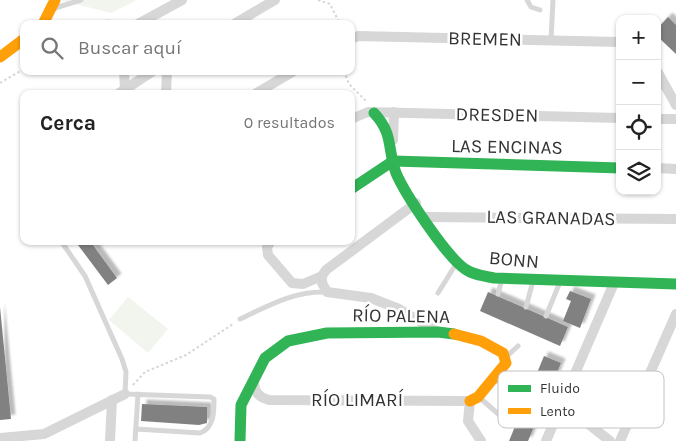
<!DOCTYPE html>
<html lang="es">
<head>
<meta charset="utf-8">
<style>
	:root { --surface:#fff; --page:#f2f2f2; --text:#222; --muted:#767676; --line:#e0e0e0 }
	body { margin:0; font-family:Karla,sans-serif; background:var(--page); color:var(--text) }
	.controls { position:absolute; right:15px; top:15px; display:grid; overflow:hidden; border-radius:10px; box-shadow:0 1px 4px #0004 }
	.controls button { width:45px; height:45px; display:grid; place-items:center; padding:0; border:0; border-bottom:1px solid var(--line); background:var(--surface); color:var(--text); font:25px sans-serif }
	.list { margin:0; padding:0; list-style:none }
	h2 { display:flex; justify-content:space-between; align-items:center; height:65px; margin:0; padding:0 20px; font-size:21px }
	h2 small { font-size:16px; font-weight:400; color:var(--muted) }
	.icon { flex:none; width:28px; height:28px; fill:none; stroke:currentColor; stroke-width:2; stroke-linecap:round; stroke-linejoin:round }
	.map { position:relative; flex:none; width:676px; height:441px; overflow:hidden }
	.search { position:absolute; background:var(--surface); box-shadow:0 1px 4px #0004; left:20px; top:20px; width:335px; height:55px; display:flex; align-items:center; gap:12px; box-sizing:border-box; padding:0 18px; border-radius:10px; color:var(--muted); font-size:19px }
	.panel { position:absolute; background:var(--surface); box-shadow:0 1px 4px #0004; left:20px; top:90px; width:335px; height:155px; border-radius:10px }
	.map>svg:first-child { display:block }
	.green { fill:#f1f5ed }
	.building { fill:#818181; filter:url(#shadow) }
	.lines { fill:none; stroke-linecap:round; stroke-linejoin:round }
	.path { stroke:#d6d6d6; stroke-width:2; stroke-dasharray:2.5 2.5; stroke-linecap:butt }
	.lane { stroke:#d7d7d7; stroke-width:5 }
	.street { stroke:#d7d7d7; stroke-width:10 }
	.fast { stroke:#30b455; stroke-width:11 }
	.slow { stroke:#ff9f0a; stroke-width:11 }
	.labels { text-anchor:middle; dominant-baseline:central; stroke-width:5; stroke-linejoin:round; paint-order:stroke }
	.street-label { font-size:19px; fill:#333; stroke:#fff }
	.key { fill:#fff; stroke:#c2c2c2; stroke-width:1 }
	.key-label { font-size:14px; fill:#333 }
</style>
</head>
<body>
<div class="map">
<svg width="676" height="441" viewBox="0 0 676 441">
	<defs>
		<filter id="shadow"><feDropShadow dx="4.5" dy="-4.5" stdDeviation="1" flood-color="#0004"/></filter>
	</defs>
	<rect width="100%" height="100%" fill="#fff"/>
	<g class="green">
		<path d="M60,0H137L111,13Z"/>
		<path d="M128,297L168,329L148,353L109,320Z"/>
	</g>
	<g class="building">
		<path d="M668,17L676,25V54L657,36V29Z"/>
		<path d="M75,241H90L117,278L108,285Z"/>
		<path d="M570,291L591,299L580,328L563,321L571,301L566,299Z"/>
		<path d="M488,292L568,327L560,346L480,311Z"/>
		<path d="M0,307L11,419L0,420Z"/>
		<path d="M544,356L561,363L528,441H509Z"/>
		<path d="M142,404L207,407V423L199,425L141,421Z"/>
	</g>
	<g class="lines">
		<g class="path">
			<path d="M318,0L330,4L340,24"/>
			<path d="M101,24L109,19L110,24"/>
			<path d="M344,71L349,84L366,101"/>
			<path d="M0,83L24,69"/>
			<path d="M133,385L145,372L186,355L233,324"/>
		</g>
		<g class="lane">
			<path d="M527,0L531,7L540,10"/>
			<path d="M55,8L81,0"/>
			<path d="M551,40L553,0"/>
			<path d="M61,241L85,276L122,359L126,372L125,394L210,397L214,399C214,412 214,428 200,433L136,429"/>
			<path d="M438,293L456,264"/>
			<path d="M498,294L502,279"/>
			<path d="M526,307L533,281"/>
			<path d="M546,316L560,282"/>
			<path d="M240,319C268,306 293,291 326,292"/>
			<path d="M506,357L518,346"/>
			<path d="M495,379L516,397"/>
			<path d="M480,398L504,419"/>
			<path d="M135,441L138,394"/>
		</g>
		<g class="street">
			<path d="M138,24L182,0"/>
			<path d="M234,24L275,0"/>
			<path d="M351,39L358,36L620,42"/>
			<path d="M124,71L125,90"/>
			<path d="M657,71L676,105"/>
			<path d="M118,94L153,71"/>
			<path d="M166,94L167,71"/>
			<path d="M255,94L294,71"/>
			<path d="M351,119L368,112L620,118"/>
			<path d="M657,119H676"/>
			<path d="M393,140L394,112"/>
			<path d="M657,168L676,169"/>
			<path d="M425,217L676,219"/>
			<path d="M271,241L267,247L268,255L292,283L303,284L322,276"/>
			<path d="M322,276V283L327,292L371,298L399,309L438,332"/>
			<path d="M322,276L326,270L416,203"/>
			<path d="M254,383C255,393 259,397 269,400L470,401L468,421L481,441"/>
			<path d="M563,404L610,441"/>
			<path d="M0,438L44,434L125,394"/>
			<path d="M110,441L112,400"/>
			<path d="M546,441L614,283"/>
			<path d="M620,441L676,314"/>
		</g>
		<g class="fast">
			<path d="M374,113C394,134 387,149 396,173C405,194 446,256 465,269C473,275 484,276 494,278L676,284"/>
			<path d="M351,189L393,161L620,168"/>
			<path d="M240,441L241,405L265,358L288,341L327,333L438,332L454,334"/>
		</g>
		<g class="slow">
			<path d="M43,24L55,0"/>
			<path d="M0,57L24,39"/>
			<path d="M454,334L481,341L503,353L506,363L478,397L470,401"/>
		</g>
	</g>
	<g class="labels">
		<g class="street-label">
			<text transform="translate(485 39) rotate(1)">BREMEN</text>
			<text transform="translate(497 115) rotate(1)">DRESDEN</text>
			<text transform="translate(507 147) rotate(1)">LAS ENCINAS</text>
			<text transform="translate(551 218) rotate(1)">LAS GRANADAS</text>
			<text transform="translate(514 260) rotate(5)">BONN</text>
			<text transform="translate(401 316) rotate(1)">RÍO PALENA</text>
			<text x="357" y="400">RÍO LIMARÍ</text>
		</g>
	</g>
	<rect x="498" y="371" width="166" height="57" rx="8" class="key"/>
	<rect x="508" y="385" width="23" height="7" fill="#30b455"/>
	<rect x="508" y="408" width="23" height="6" fill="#ff9f0a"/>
	<g class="key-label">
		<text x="540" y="393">Fluido</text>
		<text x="540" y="416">Lento</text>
	</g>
</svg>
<div class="controls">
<button>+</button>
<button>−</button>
<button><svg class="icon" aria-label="locate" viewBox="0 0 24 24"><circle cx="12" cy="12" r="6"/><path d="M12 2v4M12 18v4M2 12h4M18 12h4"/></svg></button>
<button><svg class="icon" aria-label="layers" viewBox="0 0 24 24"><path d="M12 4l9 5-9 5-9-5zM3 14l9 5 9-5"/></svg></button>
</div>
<div class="search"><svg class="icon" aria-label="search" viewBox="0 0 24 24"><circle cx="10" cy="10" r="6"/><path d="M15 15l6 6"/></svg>Buscar aquí</div>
<section class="panel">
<h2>Cerca<small>0 resultados</small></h2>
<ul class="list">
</ul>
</section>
</div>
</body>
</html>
